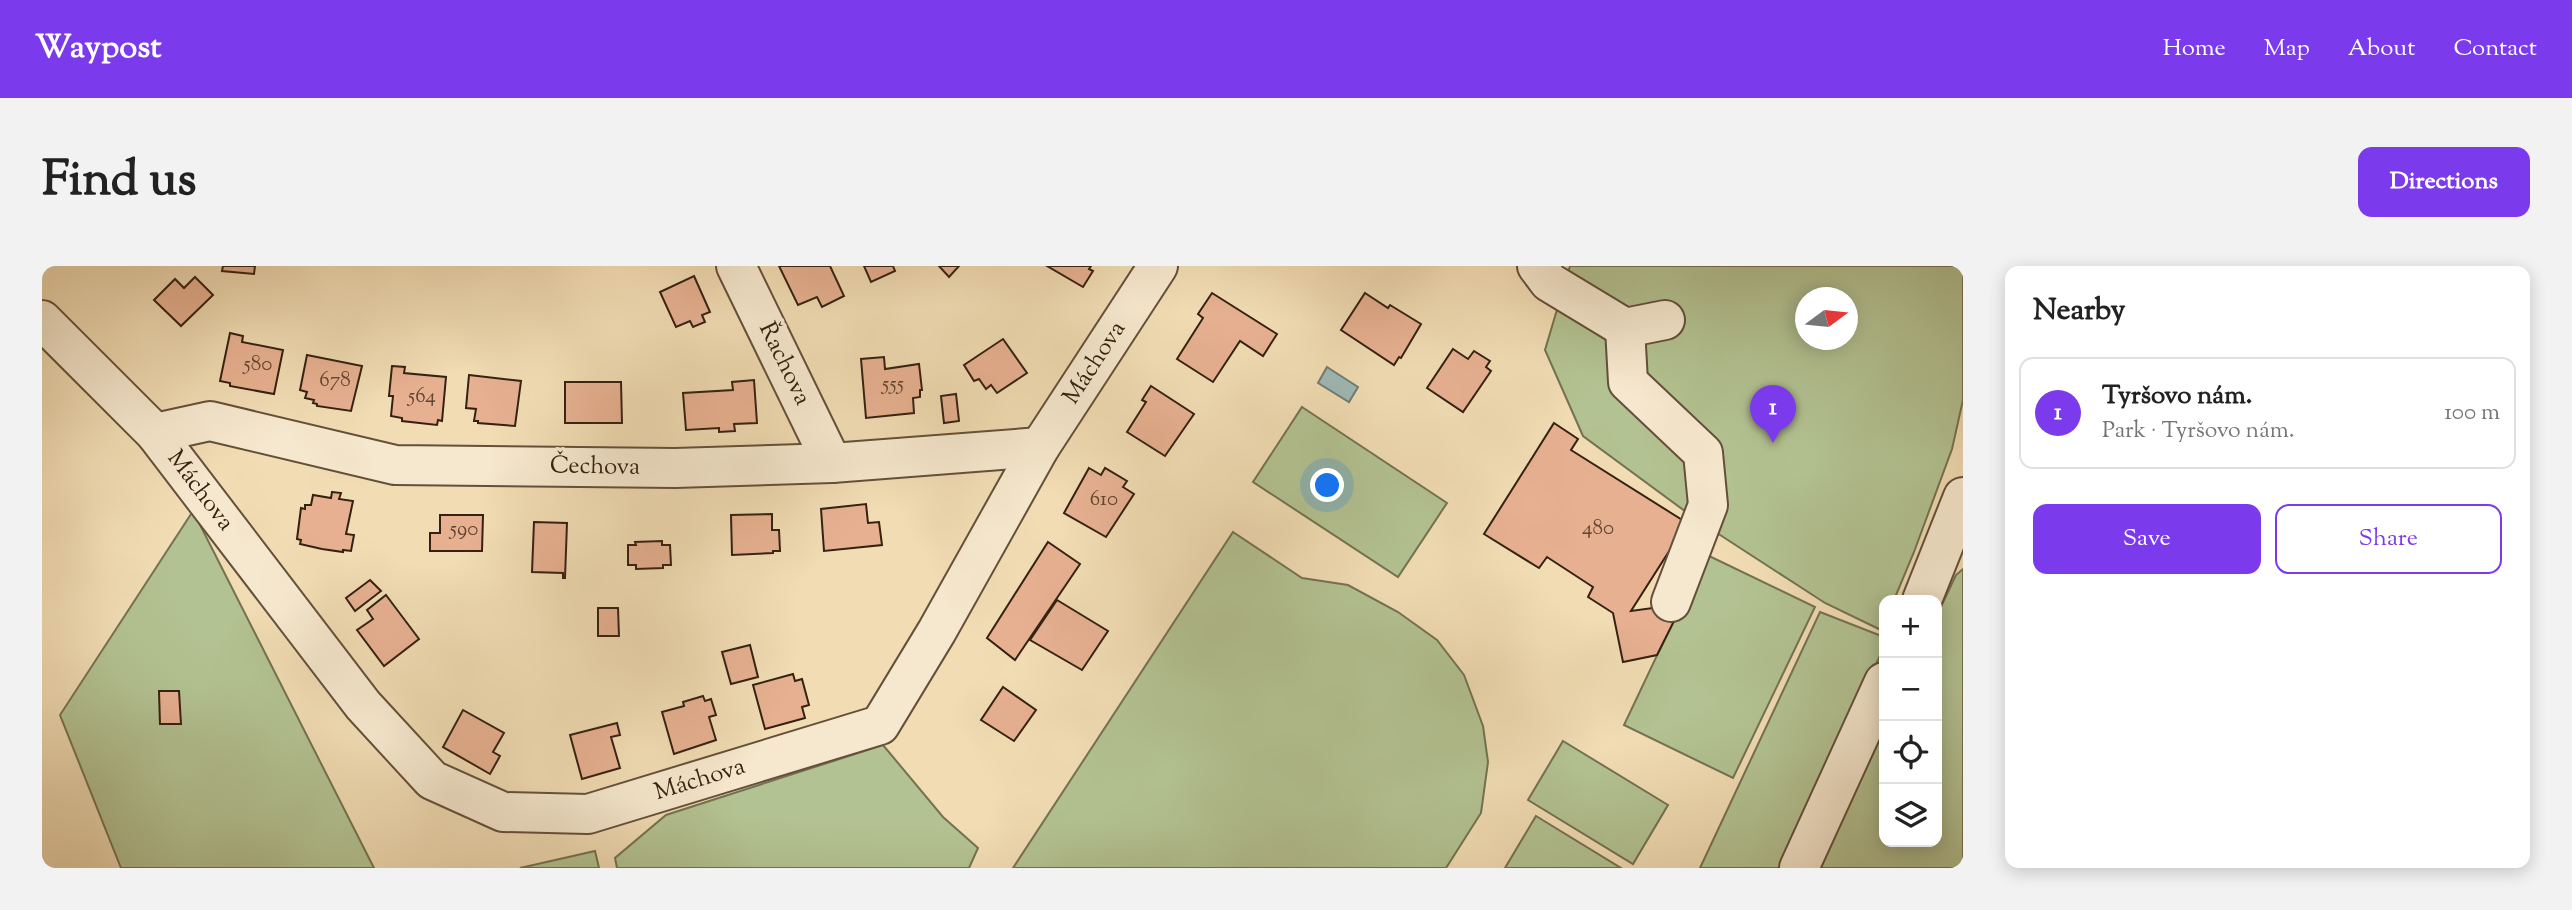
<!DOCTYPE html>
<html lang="en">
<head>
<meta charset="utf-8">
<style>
	:root { --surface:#fff; --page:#f2f2f2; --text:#222; --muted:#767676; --line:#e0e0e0; --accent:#7c3aed }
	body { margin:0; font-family:"Sorts Mill Goudy",serif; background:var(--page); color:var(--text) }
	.controls { position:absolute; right:21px; bottom:21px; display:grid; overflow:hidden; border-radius:14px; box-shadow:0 4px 18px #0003 }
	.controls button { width:63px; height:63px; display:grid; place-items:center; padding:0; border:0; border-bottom:2px solid var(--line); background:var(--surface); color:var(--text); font:35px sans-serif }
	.compass { position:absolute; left:1753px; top:21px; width:63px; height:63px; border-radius:50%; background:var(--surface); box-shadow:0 4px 18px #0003; rotate:75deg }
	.you { position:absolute; left:1286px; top:220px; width:24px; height:24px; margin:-18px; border:5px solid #fff; border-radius:50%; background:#1a73e8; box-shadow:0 0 0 10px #1a73e833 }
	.badge { display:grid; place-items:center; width:46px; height:46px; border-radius:50%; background:var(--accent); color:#fff; font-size:23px; font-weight:700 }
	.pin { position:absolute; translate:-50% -58px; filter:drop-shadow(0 2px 4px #0008) }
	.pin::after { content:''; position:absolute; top:37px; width:24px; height:21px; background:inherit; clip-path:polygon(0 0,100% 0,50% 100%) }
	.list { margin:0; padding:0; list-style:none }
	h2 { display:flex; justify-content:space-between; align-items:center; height:91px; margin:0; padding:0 28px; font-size:30px }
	h2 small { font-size:23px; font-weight:400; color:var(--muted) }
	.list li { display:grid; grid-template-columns:46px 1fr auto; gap:21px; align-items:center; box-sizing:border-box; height:112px; margin:0 14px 14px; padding:0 14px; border:2px solid var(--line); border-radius:14px }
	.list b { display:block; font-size:26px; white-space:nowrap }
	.list p { margin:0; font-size:23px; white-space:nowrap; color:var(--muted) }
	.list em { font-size:23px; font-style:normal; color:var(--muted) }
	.actions { display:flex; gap:14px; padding:21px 28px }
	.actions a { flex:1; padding:16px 0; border:2px solid var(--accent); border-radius:14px; text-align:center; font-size:24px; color:var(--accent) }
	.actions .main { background:var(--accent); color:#fff }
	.icon { flex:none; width:38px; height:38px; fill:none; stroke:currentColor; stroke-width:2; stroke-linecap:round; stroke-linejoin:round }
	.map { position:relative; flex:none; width:1921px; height:602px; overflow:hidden; border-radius:14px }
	header { display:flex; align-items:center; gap:42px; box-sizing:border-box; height:98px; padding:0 35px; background:var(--accent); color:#fff }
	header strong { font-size:33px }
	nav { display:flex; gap:38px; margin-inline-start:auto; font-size:24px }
	.intro { display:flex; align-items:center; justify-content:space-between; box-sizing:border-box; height:168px; padding:0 42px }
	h1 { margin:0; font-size:49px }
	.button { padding:18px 32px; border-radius:14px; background:var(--accent); color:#fff; font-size:24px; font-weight:700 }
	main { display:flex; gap:42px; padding:0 42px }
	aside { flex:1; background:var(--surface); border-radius:14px; box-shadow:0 4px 18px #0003 }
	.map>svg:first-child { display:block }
	.green { fill:#b3c292; stroke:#747252; stroke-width:2; fill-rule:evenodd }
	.water { fill:#9db9b5; stroke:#737c74; stroke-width:2 }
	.building { fill:#e7b191; stroke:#352112; stroke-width:2 }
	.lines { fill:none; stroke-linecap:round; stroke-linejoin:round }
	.minor-casing { stroke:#64503a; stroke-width:42 }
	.minor { stroke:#f6e8ce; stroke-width:38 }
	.labels { text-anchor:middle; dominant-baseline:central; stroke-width:7; stroke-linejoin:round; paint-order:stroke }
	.number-label { font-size:21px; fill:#624532 }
	.street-label { font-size:24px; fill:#352112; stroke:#f6e8ce }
</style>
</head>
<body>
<header>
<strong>Waypost</strong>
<nav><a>Home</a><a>Map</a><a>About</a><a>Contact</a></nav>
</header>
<div class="intro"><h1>Find us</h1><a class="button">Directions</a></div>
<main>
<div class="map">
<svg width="1921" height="602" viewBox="0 0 1921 602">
	<rect width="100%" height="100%" fill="#f1dcb3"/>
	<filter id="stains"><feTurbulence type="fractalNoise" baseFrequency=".00286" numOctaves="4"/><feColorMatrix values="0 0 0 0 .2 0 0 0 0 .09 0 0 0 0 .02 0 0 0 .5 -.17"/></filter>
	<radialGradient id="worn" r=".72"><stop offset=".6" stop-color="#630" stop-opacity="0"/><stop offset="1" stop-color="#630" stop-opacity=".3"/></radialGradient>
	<g class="green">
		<path d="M1528,0H1921V134L1910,183L1872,286L1852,334H1842V356L1839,364L1783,337L1655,254L1541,170L1503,84ZM1764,32H1806V74H1764Z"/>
		<path d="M1260,141L1405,237L1356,311L1211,216Z"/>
		<path d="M151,245L332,602H79L18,449Z"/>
		<path d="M1191,266L1260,312L1306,319L1356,346L1395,374L1422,409L1441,460L1446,496L1439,547L1404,602H971Z"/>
		<path d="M1663,288L1773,341L1691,512L1582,459Z"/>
		<path d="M1921,303V602H1777L1842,461V576H1895V349L1914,309Z"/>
		<path d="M1778,346L1842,371V381L1744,593L1739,602H1658Z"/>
		<path d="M1521,475L1626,539L1591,598L1486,534Z"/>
		<path d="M841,479L901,551L936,582L927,602H575L573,592L624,549Z"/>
		<path d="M1494,550L1579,602H1463Z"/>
		<path d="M553,585L557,602H478Z"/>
	</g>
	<path class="water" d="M1285,101L1316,121L1307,136L1276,117Z"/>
	<g class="building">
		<path d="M181,0H213L212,8L180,5Z"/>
		<path d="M737,0H788L802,30L780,41L775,31L756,39Z"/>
		<path d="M822,0H851L853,5L829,16Z"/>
		<path d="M897,0H917L907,11Z"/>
		<path d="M1005,0H1049L1047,3L1051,5L1041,21Z"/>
		<path d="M652,10L668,46L660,49L663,56L651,61L648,55L634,61L618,26Z"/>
		<path d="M153,11L171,29L139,60L112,34L133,13L142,22Z"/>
		<path d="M1170,27L1235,68L1221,90L1198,75L1171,116L1135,93L1161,52L1156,48Z"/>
		<path d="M1323,27L1346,42L1348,39L1379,58L1359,92L1357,91L1352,99L1299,64Z"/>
		<path d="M188,67L201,70L200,76L241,84L232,128L188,120V117L178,115Z"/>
		<path d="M961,73L985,107L955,127L949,119L944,123L937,113L932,115L922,99Z"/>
		<path d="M1411,83L1426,93L1432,85L1448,95L1444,101L1449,105L1421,146L1385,122Z"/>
		<path d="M265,89L320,100L309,145L275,140V138L271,137L272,134L263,132L265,126L258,124Z"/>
		<path d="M842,91L843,103L877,98L880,124H878V131L871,132L872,147L824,152L819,93Z"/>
		<path d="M350,100L363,101L362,107L404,111L400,155L396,154L395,159L360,155V152L349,150L351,130H347Z"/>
		<path d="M427,109L479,115L473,160L436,157V155H432L434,143L424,142Z"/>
		<path d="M712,114L715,157L692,158L693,165L677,166V162L644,164L641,127L691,124L690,116Z"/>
		<path d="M523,116H579L580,157H523Z"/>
		<path d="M1109,120L1152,148L1123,190L1085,166L1104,136L1100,134Z"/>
		<path d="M914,128L917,155L902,157L899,130Z"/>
		<path d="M1512,157L1536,173L1529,184L1645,257L1589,345L1618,341L1634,351L1615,389L1581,396L1571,347L1546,331L1551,321L1505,291L1497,302L1442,268Z"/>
		<path d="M1047,202L1059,209L1063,202L1085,215L1081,221L1092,228L1064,271L1022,247Z"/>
		<path d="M290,226L299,227L297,233L311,235L304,268L312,269L309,285L301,284V286L280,283L258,278L259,274L255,273L259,242L263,243V239H269L271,229L289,232Z"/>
		<path d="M824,238L826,257L837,256L840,279L782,285L779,243Z"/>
		<path d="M730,248V264H737L738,285H731V287L690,289L689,249Z"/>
		<path d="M398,249H441L440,285H388V267H398Z"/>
		<path d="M492,256L525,257L523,312H521V307L490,306Z"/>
		<path d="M620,275V279H628L629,299H621V302L594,303V299H586V279H594L593,276Z"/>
		<path d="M1006,276L1038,298L973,394L945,372Z"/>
		<path d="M328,314L339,325L313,345L304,332Z"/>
		<path d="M344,329L377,373L342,400L315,364L331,353L325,344Z"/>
		<path d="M1015,334L1066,365L1040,404L988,374Z"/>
		<path d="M556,342H576L577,370H556Z"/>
		<path d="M708,379L716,411L689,418L680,386Z"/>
		<path d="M751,408L753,415L760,413L767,439L760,441L763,452L723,463L711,419Z"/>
		<path d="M961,421L994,444L972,475L939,454Z"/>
		<path d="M117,425H137L139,458H118Z"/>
		<path d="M661,430L663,435L669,433L674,449L667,451L674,474L632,488L620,446L642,440L641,436Z"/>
		<path d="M421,444L462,467L451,486L458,490L448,508L401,481Z"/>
		<path d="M575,457L578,469L569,471L578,502L540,513L528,469Z"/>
	</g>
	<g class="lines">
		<defs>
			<g id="minor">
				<path d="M694,0L790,197"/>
				<path d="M1495,0L1507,16L1583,62L1623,54"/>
				<path d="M0,54L113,167L321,439L390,514L461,546L546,548L838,459L895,365L998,181L1116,0"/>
				<path d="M1583,62L1586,116L1661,187L1666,239L1629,336"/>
				<path d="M113,167L168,155L353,199L633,202L790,197L998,181"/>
				<path d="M1880,334L1921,231"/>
				<path d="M1757,602L1842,416"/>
			</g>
		</defs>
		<use href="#minor" class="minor-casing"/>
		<use href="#minor" class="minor"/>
	</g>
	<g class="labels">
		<g class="number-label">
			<text x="216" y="99">580</text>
			<text x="293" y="115">678</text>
			<text x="851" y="119">555</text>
			<text x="380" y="131">564</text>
			<text x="1062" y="234">610</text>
			<text x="1556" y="263">480</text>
			<text x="422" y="264">590</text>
		</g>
		<g class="street-label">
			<text transform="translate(1053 97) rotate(-57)">Máchova</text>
			<text transform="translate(742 98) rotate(64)">Řachova</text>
			<text transform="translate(553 201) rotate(1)">Čechova</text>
			<text transform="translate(158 225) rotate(53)">Máchova</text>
			<text transform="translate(658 514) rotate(-17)">Máchova</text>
		</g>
	</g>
	<rect width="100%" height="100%" filter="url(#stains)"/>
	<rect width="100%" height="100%" fill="url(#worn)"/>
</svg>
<div class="controls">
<button>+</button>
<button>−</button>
<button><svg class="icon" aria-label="locate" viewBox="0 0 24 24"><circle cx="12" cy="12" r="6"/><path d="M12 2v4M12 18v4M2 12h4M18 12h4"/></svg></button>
<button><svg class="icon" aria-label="layers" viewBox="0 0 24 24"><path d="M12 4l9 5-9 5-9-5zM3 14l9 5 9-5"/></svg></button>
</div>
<svg class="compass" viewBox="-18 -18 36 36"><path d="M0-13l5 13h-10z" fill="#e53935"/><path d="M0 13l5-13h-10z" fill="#767676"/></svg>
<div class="you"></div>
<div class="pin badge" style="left:1731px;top:177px">1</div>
</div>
<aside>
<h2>Nearby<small></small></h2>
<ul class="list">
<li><span class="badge">1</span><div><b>Tyršovo nám.</b><p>Park · Tyršovo nám.</p></div><em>100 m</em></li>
</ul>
<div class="actions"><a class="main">Save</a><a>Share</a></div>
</aside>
</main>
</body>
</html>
